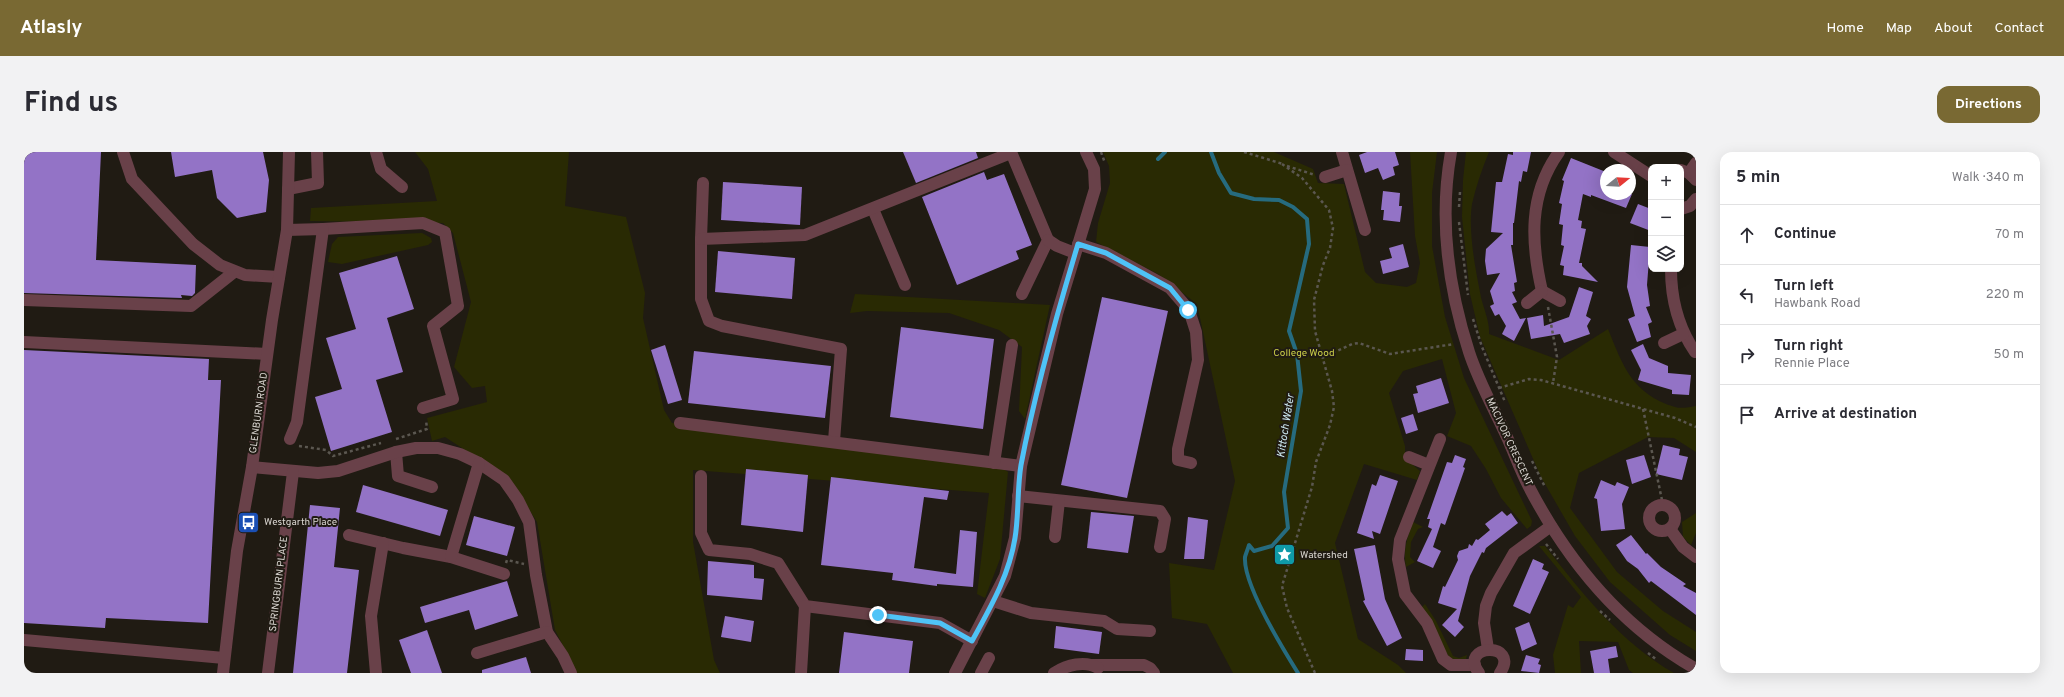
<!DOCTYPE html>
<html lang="en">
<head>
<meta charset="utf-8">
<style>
	:root { --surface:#fff; --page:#f2f2f3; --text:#2b2b33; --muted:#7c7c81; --line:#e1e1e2; --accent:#796933 }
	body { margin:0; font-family:Overpass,sans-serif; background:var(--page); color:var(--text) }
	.controls { position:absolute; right:12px; top:12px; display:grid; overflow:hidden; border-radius:8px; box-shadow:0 4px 16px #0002 }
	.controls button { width:36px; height:36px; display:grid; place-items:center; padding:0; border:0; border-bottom:1px solid var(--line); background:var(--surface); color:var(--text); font:20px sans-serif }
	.compass { position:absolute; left:1576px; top:12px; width:36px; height:36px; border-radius:50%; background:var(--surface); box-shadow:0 4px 16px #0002; rotate:72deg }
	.stop { position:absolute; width:12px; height:12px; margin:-9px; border:3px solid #4fc3f7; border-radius:50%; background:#fff }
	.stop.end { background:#4fc3f7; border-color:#fff; box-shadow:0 1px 4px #0008 }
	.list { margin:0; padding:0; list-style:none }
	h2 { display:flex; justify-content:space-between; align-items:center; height:52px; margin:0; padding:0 16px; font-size:17px }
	h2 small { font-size:13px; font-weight:400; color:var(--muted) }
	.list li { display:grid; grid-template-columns:26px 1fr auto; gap:12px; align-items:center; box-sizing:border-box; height:60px; padding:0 16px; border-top:1px solid var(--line) }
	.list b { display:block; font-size:15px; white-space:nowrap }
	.list p { margin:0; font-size:13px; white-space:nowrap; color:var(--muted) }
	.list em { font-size:13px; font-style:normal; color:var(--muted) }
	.icon { flex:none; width:22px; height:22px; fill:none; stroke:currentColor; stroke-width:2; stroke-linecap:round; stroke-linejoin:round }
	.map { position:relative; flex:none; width:1672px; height:521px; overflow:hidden; border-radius:12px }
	header { display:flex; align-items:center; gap:24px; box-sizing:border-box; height:56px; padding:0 20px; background:var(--accent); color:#fff }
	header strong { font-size:19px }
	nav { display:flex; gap:22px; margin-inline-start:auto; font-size:14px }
	.intro { display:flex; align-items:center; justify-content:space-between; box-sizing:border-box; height:96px; padding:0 24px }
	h1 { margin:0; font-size:28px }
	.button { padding:10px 18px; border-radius:12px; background:var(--accent); color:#fff; font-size:14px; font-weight:700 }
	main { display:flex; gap:24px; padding:0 24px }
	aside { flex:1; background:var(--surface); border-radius:12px; box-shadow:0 4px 16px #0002 }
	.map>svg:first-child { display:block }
	.green { fill:#292a03 }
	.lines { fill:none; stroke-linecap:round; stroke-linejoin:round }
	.stream { stroke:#266b7f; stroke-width:4 }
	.building { fill:#9373c6 }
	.path { stroke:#5b5750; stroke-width:2.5; stroke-dasharray:3 3; stroke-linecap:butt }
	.minor { stroke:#694149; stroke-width:12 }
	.route { stroke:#4fc3f7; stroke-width:5 }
	.labels { text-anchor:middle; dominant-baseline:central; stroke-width:4; stroke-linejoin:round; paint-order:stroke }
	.park-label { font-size:10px; fill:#cdd049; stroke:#201b13 }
	.street-label { font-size:10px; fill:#dbd7d2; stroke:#201b13 }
	.poi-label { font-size:10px; fill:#dbd7d2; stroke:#201b13; text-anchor:start }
	.water-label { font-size:11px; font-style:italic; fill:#cde8f1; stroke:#201b13 }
</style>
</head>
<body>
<header>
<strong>Atlasly</strong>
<nav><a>Home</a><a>Map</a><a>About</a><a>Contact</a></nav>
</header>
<div class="intro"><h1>Find us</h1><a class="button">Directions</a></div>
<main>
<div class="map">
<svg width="1672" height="521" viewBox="0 0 1672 521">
	<rect width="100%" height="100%" fill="#201b13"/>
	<g class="green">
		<path d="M391,0H545L541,54L602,65L621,141L619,166L640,258L648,271L970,311L984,320L976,407L961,446L953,442L965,341L669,318V390L690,508L696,521H553L531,478L513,370L486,327L421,285L408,289L403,266L463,250L461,234L448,236L430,215L447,150L429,81L419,71L286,69L287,56L413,49L404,17Z"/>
		<path d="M1079,0H1250L1289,17L1294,31L1320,32L1341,120L1352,131L1383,135L1392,131L1396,111L1391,84L1386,0H1413L1408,41V94L1421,165L1440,226L1508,369L1507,374L1503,377L1477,346L1462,317L1447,294L1423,284L1432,261L1418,207L1379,219L1365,241L1381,294V306L1396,319L1393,328L1340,312L1311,391L1334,487L1374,513L1382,521H1209L1183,472L1148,466L1145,411L1190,418L1211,329L1173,152L1134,122L1072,90L1074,71L1086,31L1085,14Z"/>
		<path d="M1442,0H1465C1458,17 1452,34 1448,52C1444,78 1451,115 1456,140C1458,154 1466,168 1465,182L1535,208L1584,177C1599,214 1608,242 1651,255C1657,257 1666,255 1672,254V300L1650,286L1624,285L1555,321L1546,356L1593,420L1639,459L1672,480V499L1646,483L1586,430L1551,384L1517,325L1456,185L1446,142L1438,65L1439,28Z"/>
		<path d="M398,81L407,86L408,90L404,93L318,112L304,110L308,92L314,85Z"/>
		<path d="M831,142L1026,153L1001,267L995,259L998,195L975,178L925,161L843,159L826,161Z"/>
		<path d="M1672,361V381L1667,393L1659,385L1658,370Z"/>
		<path d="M1389,370L1399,375L1394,377L1387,390L1386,405L1391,410L1382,415C1379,398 1383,386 1389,370Z"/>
		<path d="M1515,394H1521C1558,441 1597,491 1650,521H1609L1605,518L1594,490L1555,489L1557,521H1531L1529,503L1544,453L1549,456L1557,445Z"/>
		<path d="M1401,452L1412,469L1429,504L1435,506L1443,503L1442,507L1439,509L1427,508L1396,457Z"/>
	</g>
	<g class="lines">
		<g class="stream">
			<path d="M1187,0L1195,21L1207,41L1230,47L1255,48L1269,55L1283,67L1285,92L1265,179L1273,202L1277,239L1260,340L1264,376L1248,394L1230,399L1225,393C1224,397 1222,401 1221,405C1219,432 1259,497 1274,521"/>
			<path d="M1134,7L1141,0"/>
		</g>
	</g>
	<g class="building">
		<path d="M0,0H77L72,108L172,113L171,141L168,144L157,143L158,146L0,141Z"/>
		<path d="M147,0H239L245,28L242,60L213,66L193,46L188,18L151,25Z"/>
		<path d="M879,0H952L954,6L892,31Z"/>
		<path d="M1343,0H1371L1375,13L1369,15L1371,23L1359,28L1354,16L1341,21L1335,3Z"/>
		<path d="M1489,0H1507L1503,20L1499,19L1497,30L1495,29L1490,71H1489V93H1487L1493,130L1490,131L1491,139L1488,140L1493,150L1488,152L1496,167L1502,166L1490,189L1478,182L1482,174L1475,162L1471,164L1466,154L1470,152L1466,139L1476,121L1463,123L1461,109L1462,97L1479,81L1467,80L1472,30H1478L1484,2L1489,3Z"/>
		<path d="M1547,6L1582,20V42H1608L1602,56L1567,43V45L1559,42L1554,68L1558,69L1557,76L1562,77L1555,111H1558V114L1574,130L1539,123L1540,114L1536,113L1540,94L1537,93L1539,73L1535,72L1538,52L1535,51L1540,29L1538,28Z"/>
		<path d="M960,20L963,28L980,22L1008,93L992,99L995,107L933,133L898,45Z"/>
		<path d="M699,30L778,35L776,73L697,68Z"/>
		<path d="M1359,39L1376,41L1375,54H1378L1376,70L1359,68L1360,58H1357Z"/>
		<path d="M1614,52L1627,57V79L1606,71Z"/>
		<path d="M1379,92L1385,115L1359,122L1356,109L1368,106L1365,96Z"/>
		<path d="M1607,93L1626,95L1623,133L1626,154L1622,155L1628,170L1624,172L1627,185L1613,190L1604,167L1611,164L1603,135Z"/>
		<path d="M694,99L771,106L768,147L691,140Z"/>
		<path d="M373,104L390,157L363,166L379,220L352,228L368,280L307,299L291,245L318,237L302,186L332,177L315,121Z"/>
		<path d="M1555,135L1569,140L1562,164L1567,167L1563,174L1566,182L1540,191L1536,182L1507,187L1503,166L1519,163L1520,174L1545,165Z"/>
		<path d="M1078,145L1144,159L1103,346L1037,333Z"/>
		<path d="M877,175L970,187L959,277L866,265Z"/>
		<path d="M1619,192L1625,206L1644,214V221L1667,223L1665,243L1648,242V238L1614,228L1617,218L1607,198Z"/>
		<path d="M641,193L658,248L644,252L627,198Z"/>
		<path d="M0,198L185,207L184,228H197L184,471L82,466L81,476L0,471Z"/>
		<path d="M670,199L807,214L801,266L664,251Z"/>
		<path d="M1417,226L1425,251L1394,261L1389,242L1394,241L1392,234Z"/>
		<path d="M1389,262L1394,278L1382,282L1377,266Z"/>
		<path d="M1639,293L1656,297L1655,303L1664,305L1658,328L1632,322Z"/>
		<path d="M1431,303L1442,307L1439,315L1441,316L1421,373L1417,371L1409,395L1417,399L1409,416L1393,409L1408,377L1404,375L1406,367H1403L1423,310L1428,311Z"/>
		<path d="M1620,303L1627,325L1608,332L1602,308Z"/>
		<path d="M722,317L784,323L779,380L717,373Z"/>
		<path d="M1356,323L1374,329L1356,382L1348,379L1350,387L1333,381L1348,332L1352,334Z"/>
		<path d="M807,325L925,339L923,348L900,345L890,416L932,422L936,378L953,380L949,435L913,432V434L868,428L869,421L797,413Z"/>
		<path d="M1577,328L1591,334L1593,330L1605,335L1598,352L1601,377L1577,379L1573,347L1570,346Z"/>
		<path d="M339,333L424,358L416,384L332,360Z"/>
		<path d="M286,353L316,356L310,415L335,418L323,521H269Z"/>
		<path d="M1478,359L1483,364L1487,361L1494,371L1462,396L1460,401L1458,400L1446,424L1434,469L1440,475L1431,485L1418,473L1433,457L1414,451L1419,434L1421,435L1434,408L1433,404L1435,399L1444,396L1445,392L1448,394L1452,387L1454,388L1466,378L1461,372Z"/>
		<path d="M1067,360L1110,364L1104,401L1063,396Z"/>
		<path d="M450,364L491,375L483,404L442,393Z"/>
		<path d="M1164,365L1184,368L1180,407H1160Z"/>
		<path d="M1607,383L1622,402L1623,401L1637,415L1662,432L1659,434L1672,441V463L1627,429L1625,431L1614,417L1603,409L1592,393Z"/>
		<path d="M1351,393L1361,447L1378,486L1363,494L1339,449L1341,448L1330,397Z"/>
		<path d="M1509,407L1520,412L1518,417L1525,420L1506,462L1489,454Z"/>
		<path d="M684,409L730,413V426L740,427L738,448L683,443Z"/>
		<path d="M483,429L494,464L451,478L445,458L401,471L396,455Z"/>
		<path d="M701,464L730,469L727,490L697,485Z"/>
		<path d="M1505,470L1513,492L1498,499L1491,476Z"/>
		<path d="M1032,474L1078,480L1075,502L1030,496Z"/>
		<path d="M403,478L418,521H387L375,488Z"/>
		<path d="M820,480L889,489L885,521H815Z"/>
		<path d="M1592,494L1594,505L1584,507L1586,521H1570L1566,499Z"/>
		<path d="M1382,497L1399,498V509L1381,508Z"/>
		<path d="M1502,503L1516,507L1514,512L1517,513L1515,521L1497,519Z"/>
		<path d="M502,505L507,521H458V518Z"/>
	</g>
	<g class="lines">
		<g class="path">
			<path d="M1077,0L1081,11"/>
			<path d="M1220,0L1259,12"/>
			<path d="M1258,12L1278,26L1305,58L1309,76L1306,96L1299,113L1290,148L1291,179L1308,239L1310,255L1306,273L1292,310L1288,335L1258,434L1263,456L1291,521"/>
			<path d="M1263,14L1291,23"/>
			<path d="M1435,55L1436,40"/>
			<path d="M1435,70L1444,143"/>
			<path d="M1524,155L1533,205L1529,231"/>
			<path d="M1449,167L1458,195L1481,250"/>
			<path d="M1298,206L1328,192L1335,191L1366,202L1430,192"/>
			<path d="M1475,236L1505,227L1517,228L1651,266L1672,275"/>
			<path d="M1619,257L1639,353"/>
			<path d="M372,287L403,277L402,268"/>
			<path d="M275,294L302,298L309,304L357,291"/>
			<path d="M1508,309L1521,335"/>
			<path d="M1522,392L1534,407"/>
			<path d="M482,411L483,408L500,412"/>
			<path d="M1576,459L1586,468"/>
			<path d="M1624,501L1633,508"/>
		</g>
		<g class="minor">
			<path d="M99,0L108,27L169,92L196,113L221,123L255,125"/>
			<path d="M352,0L357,17L378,35"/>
			<path d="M987,0L1024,88L998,142"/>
			<path d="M1318,0L1341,78"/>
			<path d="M1427,0C1415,67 1424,135 1445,200C1454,228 1469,255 1482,283C1490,300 1496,318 1505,335C1544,410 1598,475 1672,517"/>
			<path d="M1590,0L1627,24"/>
			<path d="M1657,18L1665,21L1672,28"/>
			<path d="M1665,21L1672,11"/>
			<path d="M1301,25L1323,18"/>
			<path d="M679,31L677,87V147L685,169L698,174L817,197L810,289"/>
			<path d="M264,37L294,31L293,0"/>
			<path d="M849,57L881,133"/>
			<path d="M1657,57L1666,54L1672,47"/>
			<path d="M299,77L399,71L421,80L434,154L409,174L429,247L399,256"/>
			<path d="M263,78L299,77L273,270L266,287"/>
			<path d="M677,87L781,83L987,1"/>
			<path d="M1024,88L1033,94L1051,101"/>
			<path d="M1054,92L1082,101L1146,136L1165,158L1172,180L1174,208L1154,297V308L1167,311"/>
			<path d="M1647,117C1647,147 1654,175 1671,200"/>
			<path d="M1518,139C1507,91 1504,43 1535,0"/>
			<path d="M1518,139L1536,149"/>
			<path d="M0,148L167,154L210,120"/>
			<path d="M1503,151L1518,139"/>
			<path d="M0,190L243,202"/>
			<path d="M1640,191L1659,182"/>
			<path d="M656,271L997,314"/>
			<path d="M1416,287L1376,388L1374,407L1381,442L1403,471L1419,507L1427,513H1451"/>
			<path d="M372,300L374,324L408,335"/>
			<path d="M1385,305L1405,313"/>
			<path d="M970,311L988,193"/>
			<path d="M228,315L294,321L314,319L372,300L392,296H414L436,302L455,311L480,328L494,348L505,370L512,423L523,480L539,504L547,521"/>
			<path d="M677,324V381L685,398L726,402L754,411L781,454L916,471L948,489"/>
			<path d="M994,344L1136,359L1141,367L1136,395"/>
			<circle cx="1638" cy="366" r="13"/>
			<path d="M1646,377L1659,395L1672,405"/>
			<path d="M325,383L379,396L427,405L480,422"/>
			<path d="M1031,385L1035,349"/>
			<path d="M427,405L455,311"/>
			<path d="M969,449L1007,461L1080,469L1093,477L1126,479"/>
			<path d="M0,488L200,506"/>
			<path d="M1464,497L1460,471L1462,454L1467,441L1490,401L1527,374"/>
			<path d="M453,501L523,480"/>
			<path d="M1068,513H1120L1126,516L1130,521"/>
			<path d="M199,521L213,399L228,315L248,168L263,78L265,0"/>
			<path d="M244,521L269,320"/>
			<path d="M352,521L347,464L359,391"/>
			<path d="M777,521L781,454"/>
			<path d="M931,521L981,424L991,386L997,314L1033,162L1071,37L1070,17L1062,0"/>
			<path d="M957,521L965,506"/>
			<path d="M1030,521C1043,513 1061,508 1074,516"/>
			<path d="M1455,521C1433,492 1497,489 1476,521"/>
		</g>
	</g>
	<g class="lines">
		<path class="route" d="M854,463L916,471L948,489C966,456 985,424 991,386C995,362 993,337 997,313C1011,239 1032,165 1054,92L1082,101L1146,136L1164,158"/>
	</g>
	<defs>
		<symbol id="bus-square" viewBox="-11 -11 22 22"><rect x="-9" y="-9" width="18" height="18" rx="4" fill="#1a4fb4" stroke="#201b13"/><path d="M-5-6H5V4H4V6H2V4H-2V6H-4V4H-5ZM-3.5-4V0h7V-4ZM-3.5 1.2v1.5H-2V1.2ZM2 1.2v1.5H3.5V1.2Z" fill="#fff"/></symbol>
		<symbol id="sight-square" viewBox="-11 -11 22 22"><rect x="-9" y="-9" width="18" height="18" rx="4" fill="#0f9aa8" stroke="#201b13"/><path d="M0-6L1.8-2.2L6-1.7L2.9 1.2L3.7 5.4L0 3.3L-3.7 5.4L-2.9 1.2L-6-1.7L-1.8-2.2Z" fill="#fff"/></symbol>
	</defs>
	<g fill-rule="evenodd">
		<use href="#bus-square" x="212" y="358" width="25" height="25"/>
		<use href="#sight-square" x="1248" y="390" width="25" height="25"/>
	</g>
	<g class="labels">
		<g class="park-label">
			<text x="1280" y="201">College Wood</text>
		</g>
		<g class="street-label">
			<text transform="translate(235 261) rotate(-82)">GLENBURN ROAD</text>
			<text transform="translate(1485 290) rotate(65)">MACIVOR CRESCENT</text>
			<text transform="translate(255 432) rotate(-83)">SPRINGBURN PLACE</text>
		</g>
		<g class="poi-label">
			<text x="240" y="370">Westgarth Place</text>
			<text x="1276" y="403">Watershed</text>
		</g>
		<g class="water-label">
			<text transform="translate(1262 274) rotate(-81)">Kittoch Water</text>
		</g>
	</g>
</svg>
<div class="controls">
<button>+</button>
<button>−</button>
<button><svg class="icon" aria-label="layers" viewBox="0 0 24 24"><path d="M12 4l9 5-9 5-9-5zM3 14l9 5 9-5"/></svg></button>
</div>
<svg class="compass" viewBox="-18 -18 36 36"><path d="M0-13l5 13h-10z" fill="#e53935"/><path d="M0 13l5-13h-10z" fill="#7c7c81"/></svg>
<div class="stop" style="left:1164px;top:158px"></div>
<div class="stop end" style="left:854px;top:463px"></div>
</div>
<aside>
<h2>5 min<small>Walk · 340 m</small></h2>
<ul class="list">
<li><svg class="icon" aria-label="ahead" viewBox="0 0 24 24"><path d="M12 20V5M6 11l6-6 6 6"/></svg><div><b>Continue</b></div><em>70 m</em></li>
<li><svg class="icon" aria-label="left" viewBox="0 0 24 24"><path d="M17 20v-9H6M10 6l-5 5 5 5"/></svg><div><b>Turn left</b><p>Hawbank Road</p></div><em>220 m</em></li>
<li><svg class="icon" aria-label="right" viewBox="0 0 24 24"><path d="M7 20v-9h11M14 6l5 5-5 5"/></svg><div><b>Turn right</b><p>Rennie Place</p></div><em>50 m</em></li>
<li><svg class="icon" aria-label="arrive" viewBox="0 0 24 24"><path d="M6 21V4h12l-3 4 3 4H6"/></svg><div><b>Arrive at destination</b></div></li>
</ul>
</aside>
</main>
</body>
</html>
